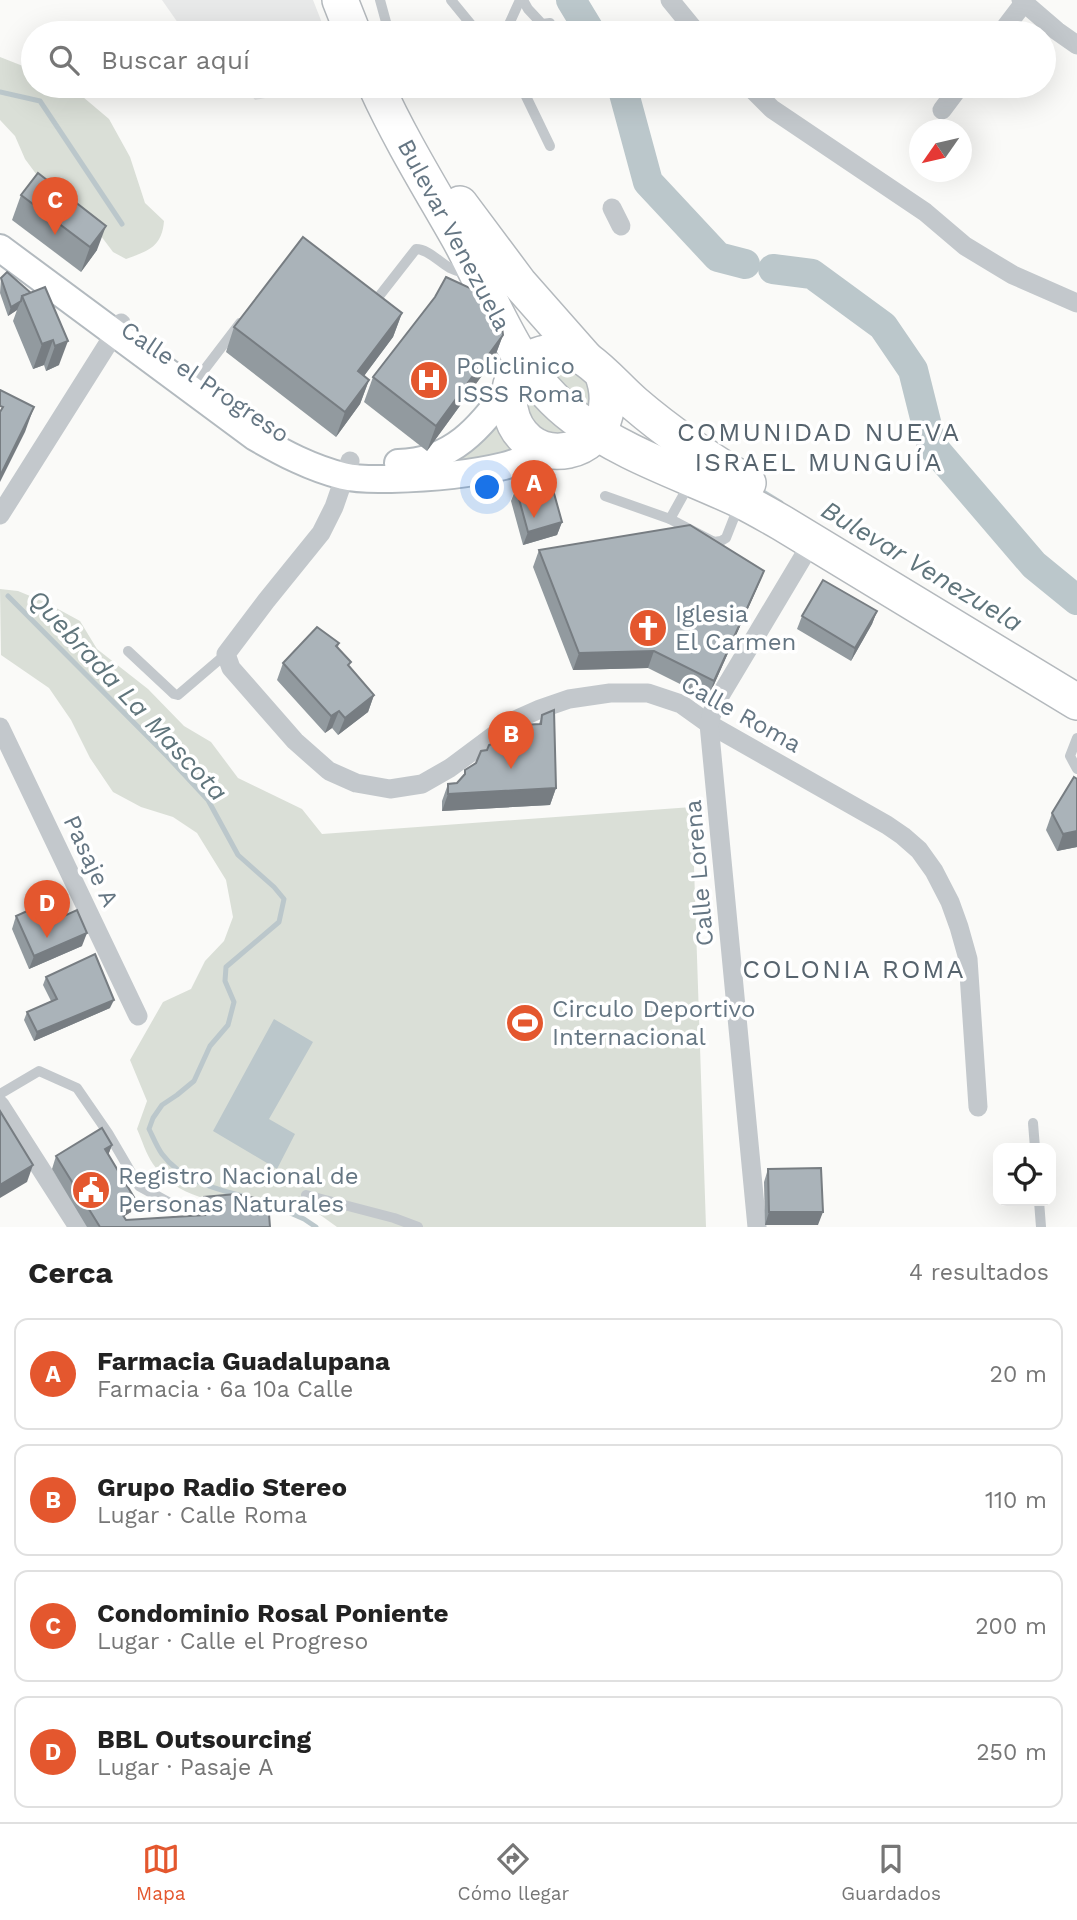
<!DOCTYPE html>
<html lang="es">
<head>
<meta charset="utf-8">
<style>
	:root { --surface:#fff; --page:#f6f6f6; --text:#222; --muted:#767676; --line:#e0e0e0; --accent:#e4572e }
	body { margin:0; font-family:"Work Sans",sans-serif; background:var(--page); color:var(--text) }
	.controls { position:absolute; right:21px; bottom:21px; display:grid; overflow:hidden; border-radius:14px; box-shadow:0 7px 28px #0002 }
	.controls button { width:63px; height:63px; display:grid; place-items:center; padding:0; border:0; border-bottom:2px solid var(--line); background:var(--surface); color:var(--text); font:35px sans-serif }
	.compass { position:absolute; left:909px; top:119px; width:63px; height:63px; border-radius:50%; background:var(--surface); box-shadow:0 7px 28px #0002; rotate:236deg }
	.you { position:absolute; left:488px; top:488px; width:24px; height:24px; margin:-18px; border:5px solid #fff; border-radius:50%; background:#1a73e8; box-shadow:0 0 0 10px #1a73e833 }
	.badge { display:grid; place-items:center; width:46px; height:46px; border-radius:50%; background:var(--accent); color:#fff; font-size:23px; font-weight:700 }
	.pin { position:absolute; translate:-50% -58px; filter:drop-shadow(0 2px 4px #0008) }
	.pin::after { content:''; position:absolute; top:37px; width:24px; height:21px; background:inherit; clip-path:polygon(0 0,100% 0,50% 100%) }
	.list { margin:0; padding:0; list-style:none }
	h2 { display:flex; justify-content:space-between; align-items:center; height:91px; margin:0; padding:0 28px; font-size:30px }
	h2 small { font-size:23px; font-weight:400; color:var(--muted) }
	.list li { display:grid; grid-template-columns:46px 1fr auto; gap:21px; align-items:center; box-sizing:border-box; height:112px; margin:0 14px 14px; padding:0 14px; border:2px solid var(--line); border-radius:14px }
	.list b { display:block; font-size:26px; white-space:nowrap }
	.list p { margin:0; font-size:23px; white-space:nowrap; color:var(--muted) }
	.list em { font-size:23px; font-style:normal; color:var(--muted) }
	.icon { flex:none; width:38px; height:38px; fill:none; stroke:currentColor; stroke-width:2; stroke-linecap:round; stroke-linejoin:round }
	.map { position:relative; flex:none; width:1077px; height:1227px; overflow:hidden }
	.search { position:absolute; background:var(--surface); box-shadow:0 7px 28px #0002; left:21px; right:21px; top:21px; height:77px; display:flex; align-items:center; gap:18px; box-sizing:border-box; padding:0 24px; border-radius:38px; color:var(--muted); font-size:26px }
	.sheet { height:595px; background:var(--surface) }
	nav { display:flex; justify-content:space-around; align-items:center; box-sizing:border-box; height:98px; border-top:2px solid var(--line); background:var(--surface); font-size:19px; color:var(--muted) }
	nav a { display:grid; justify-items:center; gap:4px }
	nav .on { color:var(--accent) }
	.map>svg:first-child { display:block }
	.built { fill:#e8e9e9 }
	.green { fill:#dadfd7 }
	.water { fill:#bbc7cb }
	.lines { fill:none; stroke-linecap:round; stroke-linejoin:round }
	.stream { stroke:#bbc7cb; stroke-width:5 }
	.river { stroke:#bbc7cb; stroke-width:30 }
	.secondary-casing { stroke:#b3babf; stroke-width:30 }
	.highway-casing { stroke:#b4b9bd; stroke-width:38 }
	.lane { stroke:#c3c8cc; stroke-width:10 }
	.street { stroke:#c3c8cc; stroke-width:19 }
	.secondary { stroke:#fff; stroke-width:26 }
	.highway { stroke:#fff; stroke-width:35 }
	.wall { fill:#929a9f }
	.shaded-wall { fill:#777d82 }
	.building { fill:#aab3b9; stroke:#777d82; stroke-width:2 }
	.labels { text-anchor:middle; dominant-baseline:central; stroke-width:7; stroke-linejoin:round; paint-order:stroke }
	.street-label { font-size:24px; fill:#657683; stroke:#fff }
	.poi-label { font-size:24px; fill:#657683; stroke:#fff; text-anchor:start }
	.neighbourhood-label { font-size:26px; letter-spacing:2px; fill:#57646e; stroke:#fff }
	.water-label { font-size:26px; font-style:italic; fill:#60757c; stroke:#fff }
</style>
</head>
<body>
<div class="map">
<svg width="1077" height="1227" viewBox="0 0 1077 1227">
	<rect width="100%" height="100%" fill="#fafaf8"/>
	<g class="built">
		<path d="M162,0H313L326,33H185Z"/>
		<path d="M244,86H325L255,100Z"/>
	</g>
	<g class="green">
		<path d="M0,57L33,70V86H70L109,119L130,157L145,203L164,221C162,247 148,251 126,259L113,252L98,232L48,190L25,159L15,136L0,120Z"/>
		<path d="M539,365L593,374L592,416Z"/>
		<path d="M529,378L580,431L549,439L524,415Z"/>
		<path d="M505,410L528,449L441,466Z"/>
		<path d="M0,589L18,591L47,603L80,621L97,649L148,689L184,726L211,742L238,778L302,809L322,834L692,807L706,1227H337L312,1209L292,1199L272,1212C230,1203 180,1203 153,1164C146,1154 142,1140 137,1129L147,1101L130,1060L163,1002L191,989L205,961L224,941L233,917L226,880L197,833L173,817L141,807L113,792L90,758L71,720L49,688L1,655Z"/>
	</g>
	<path class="water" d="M274,1019L313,1042L269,1119L295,1134L277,1169L213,1131Z"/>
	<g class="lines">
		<g class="stream">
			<path d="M0,92L40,101L122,224"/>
			<path d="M760,490L781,503"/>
			<path d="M8,596L167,756L208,800L238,855L274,887L284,899L279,922L226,967L225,981L234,1002L228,1025L210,1046L194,1081L177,1095L162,1105L153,1118L149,1129C153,1137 157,1147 162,1154C182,1181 216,1189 246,1197"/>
			<path d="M263,1201L304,1219L316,1227"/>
		</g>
		<g class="river">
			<path d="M571,0L591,33"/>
			<path d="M622,86L648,182L718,257L745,264"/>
			<path d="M773,269L812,274L883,326L913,370L932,446L1034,565L1077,600"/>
		</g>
		<defs>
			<g id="secondary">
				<path d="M0,248L255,437C283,453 311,468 343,476C359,480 375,479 391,479C429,478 467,475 504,466C519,462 534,455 550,450"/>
				<path d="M398,463C452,462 480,428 510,387"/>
			</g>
			<g id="highway">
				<path d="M340,0L353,33"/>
				<path d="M376,86C400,139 431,189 460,240C493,301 516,374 574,417C624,455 683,473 740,500C754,507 768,515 782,523L1077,702"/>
				<path d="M460,204L519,283L586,359"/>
				<path d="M602,373C614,403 605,442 569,450C503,463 484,361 551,352C563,351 577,352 587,360C604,372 618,389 634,403C670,434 707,459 748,483"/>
			</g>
		</defs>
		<use href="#secondary" class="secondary-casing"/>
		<use href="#highway" class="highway-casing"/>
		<g class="lane">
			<path d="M380,0L389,33"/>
			<path d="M451,0L478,33"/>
			<path d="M523,0L528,9L542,24L550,23"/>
			<path d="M505,33L520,0"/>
			<path d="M521,86L550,146"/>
			<path d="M373,304L416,249C428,249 439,262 450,268C456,271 461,272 467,274"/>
			<path d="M198,378L240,323"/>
			<path d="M605,496L670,519L714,542L721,541L726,538L739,505"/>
			<path d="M670,519L690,483"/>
			<path d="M128,651L174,694L178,695L226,654"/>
			<path d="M1077,738L1070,756L1077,769"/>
			<path d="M0,1094L39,1071L77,1088L108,1133L139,1186L168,1202"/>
			<path d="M1033,1123L1035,1148"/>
			<path d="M306,1195L394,1218L418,1227"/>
			<path d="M1039,1201L1041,1227"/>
		</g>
		<g class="street">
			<path d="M670,0L697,33"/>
			<path d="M1021,0L1057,31L1077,45"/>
			<path d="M1001,33L1023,4"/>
			<path d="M749,86L772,109L925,212L965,246L1013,275L1077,303"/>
			<path d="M942,110L960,86"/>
			<path d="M612,208L621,226"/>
			<path d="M350,461L334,507L321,533L266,601L226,654L231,668L295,741L329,771L356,783L390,789L422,784L450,768L513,721L540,709L569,699L610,693H648L681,704L709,724L887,825L903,836L919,850L934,871L950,902L959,927L968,959L978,1107"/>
			<path d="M0,515L121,323"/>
			<path d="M0,727L138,1016"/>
			<path d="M0,1105L78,1227"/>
			<path d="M757,1227L709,724L714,706L812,542"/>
		</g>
		<use href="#secondary" class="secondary"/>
		<use href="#highway" class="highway"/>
	</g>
	<g class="wall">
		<path d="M21,195L97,250L81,272L12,220Z"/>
		<path d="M1,278L31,293L45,287L59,365L46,371L44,365L33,369L13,321L17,310L8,316L0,293Z"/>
		<path d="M402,313L393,337L364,376L369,380L360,404L336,437L226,352L234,327Z"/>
		<path d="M503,335L494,359L427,451L364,402L373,377Z"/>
		<path d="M516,488L562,522L557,535L523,545L511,501Z"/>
		<path d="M539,550L764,571L757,588L708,698L648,668L573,670L533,567Z"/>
		<path d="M877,611L872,624L851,661L797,629L802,616Z"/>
		<path d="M339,643L338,647L349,667L374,695L368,712L338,735L332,728L325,733L277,680L283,663Z"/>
		<path d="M542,715L556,788L550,805L442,811V801L448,784L457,783L463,777L465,770L476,763L487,750L489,745L492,744L495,737L512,729L539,724Z"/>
		<path d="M1077,779V847L1057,851L1046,830L1052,813Z"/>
		<path d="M16,916L62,917L82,946L29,969L12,929Z"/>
		<path d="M46,977L110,1008L34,1041L24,1020L27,1012L51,1001L43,985Z"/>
		<path d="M112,1145L108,1155L131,1212L124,1216L126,1220L200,1215L199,1209L204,1197L270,1227H87L52,1169L56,1156Z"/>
		<path d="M768,1169L818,1225H765L764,1182Z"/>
	</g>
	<g class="shaded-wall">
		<path d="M106,226L97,250L81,272L90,247Z"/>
		<path d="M21,301L17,310L8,316L11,307Z"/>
		<path d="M402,313L393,337L349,396L358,371Z"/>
		<path d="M503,335L494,359L427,451L436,426Z"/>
		<path d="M53,340L44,365L33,369L42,344Z"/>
		<path d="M68,341L59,365L46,371L55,346Z"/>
		<path d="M369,380L360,404L336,437L345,412Z"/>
		<path d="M34,407L25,432L0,482V476Z"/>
		<path d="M562,522L557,535L523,545L528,532Z"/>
		<path d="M764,571L757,588L708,698L714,681Z"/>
		<path d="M877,611L872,624L851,661L855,648Z"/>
		<path d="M654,651L648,668L573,670L579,653Z"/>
		<path d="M374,695L368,712L338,735L345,718Z"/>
		<path d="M339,711L332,728L325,733L331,716Z"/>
		<path d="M556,788L550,805L442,811L448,794Z"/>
		<path d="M1077,831V847L1057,851L1063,834Z"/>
		<path d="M87,933L82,946L29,969L34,956Z"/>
		<path d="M114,1000L110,1008L34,1041L37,1032Z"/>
		<path d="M112,1145L107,1158L105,1149Z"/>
		<path d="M33,1165L27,1182L0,1198V1185Z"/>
		<path d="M135,1199L131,1212L115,1222L119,1209Z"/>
		<path d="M769,1212H823L818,1225H765Z"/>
	</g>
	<g class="building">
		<path d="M38,173L106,226L90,247L21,195Z"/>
		<path d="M303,237L402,313L358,371L369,380L345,412L234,327Z"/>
		<path d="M7,272L31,293L22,296L21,301L11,307L1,278Z"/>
		<path d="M446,277L470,288L494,306L501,319L503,335L436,426L373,377L435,297Z"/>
		<path d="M45,287L68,341L55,346L53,340L42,344L22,296Z"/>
		<path d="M0,390L34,407L0,476V412L3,407L0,406Z"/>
		<path d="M550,479L562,522L528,532L516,488Z"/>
		<path d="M690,525L764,571L714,681L654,651L579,653L539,550Z"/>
		<path d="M823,580L877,611L855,648L802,616Z"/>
		<path d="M317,627L339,643L336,646L351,662L348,665L374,695L345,718L339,711L331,716L283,663Z"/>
		<path d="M554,710L556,788L448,794V784L457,783L465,774V770L476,763L481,751L487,750L489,745L495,743V737L511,725L512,729L518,725L541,724L542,715Z"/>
		<path d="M1074,777L1077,779V831L1063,834L1052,813Z"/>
		<path d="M54,899L62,917L77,910L87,933L34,956L16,916Z"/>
		<path d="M95,954L114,1000L37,1032L27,1012L57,999L46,977Z"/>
		<path d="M0,1111L33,1165L0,1185Z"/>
		<path d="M102,1128L112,1145L105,1149L135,1199L119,1209L126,1220L205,1215L204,1197L236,1194L268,1201L270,1227H100L56,1156Z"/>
		<path d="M821,1168L823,1212H769L768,1169Z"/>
	</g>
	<defs>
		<symbol id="hospital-disc" viewBox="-11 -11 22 22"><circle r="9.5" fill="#e4572e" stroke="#fff"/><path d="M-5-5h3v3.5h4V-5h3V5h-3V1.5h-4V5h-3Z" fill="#fff"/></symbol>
		<symbol id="church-disc" viewBox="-11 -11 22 22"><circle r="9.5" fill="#e4572e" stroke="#fff"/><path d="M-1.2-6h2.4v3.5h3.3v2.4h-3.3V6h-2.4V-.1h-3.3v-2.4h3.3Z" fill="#fff"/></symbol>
		<symbol id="stadium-disc" viewBox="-11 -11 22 22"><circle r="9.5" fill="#e4572e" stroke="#fff"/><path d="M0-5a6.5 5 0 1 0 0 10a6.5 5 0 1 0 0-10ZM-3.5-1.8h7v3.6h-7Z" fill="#fff"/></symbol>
		<symbol id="civic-disc" viewBox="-11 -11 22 22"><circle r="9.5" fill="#e4572e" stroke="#fff"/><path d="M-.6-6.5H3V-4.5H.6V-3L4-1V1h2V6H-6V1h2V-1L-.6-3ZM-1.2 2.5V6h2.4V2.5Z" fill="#fff"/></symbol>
	</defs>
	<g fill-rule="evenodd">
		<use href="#hospital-disc" x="407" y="358" width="44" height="44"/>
		<use href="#church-disc" x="626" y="606" width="44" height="44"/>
		<use href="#stadium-disc" x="503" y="1001" width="44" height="44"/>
		<use href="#civic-disc" x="69" y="1168" width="44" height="44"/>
	</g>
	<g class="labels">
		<g class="street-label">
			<text transform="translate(454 235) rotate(62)">Bulevar Venezuela</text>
			<text transform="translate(205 382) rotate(34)">Calle el Progreso</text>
			<text transform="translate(741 714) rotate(29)">Calle Roma</text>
			<text transform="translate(91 861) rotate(65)">Pasaje A</text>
			<text transform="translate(699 873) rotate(-95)">Calle Lorena</text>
		</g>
		<g class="poi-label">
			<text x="456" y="366">Policlinico<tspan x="456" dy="28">ISSS Roma</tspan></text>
			<text x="675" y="614">Iglesia<tspan x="675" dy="28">El Carmen</tspan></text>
			<text x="552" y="1009">Circulo Deportivo<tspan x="552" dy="28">Internacional</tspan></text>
			<text x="118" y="1176">Registro Nacional de<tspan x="118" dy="28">Personas Naturales</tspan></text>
		</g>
		<g class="neighbourhood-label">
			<text x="819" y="432">COMUNIDAD NUEVA<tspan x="819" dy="30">ISRAEL MUNGUÍA</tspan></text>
			<text x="854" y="969">COLONIA ROMA</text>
		</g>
		<g class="water-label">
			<text transform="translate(922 566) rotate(31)">Bulevar Venezuela</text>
			<text transform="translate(128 695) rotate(47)">Quebrada La Mascota</text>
		</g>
	</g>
</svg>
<div class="controls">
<button><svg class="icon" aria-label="locate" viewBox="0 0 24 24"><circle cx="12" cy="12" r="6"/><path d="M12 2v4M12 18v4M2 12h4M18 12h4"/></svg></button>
</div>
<svg class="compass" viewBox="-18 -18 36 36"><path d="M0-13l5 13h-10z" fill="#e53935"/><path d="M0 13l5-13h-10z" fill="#767676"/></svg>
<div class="you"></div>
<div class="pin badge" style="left:534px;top:518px">A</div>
<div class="pin badge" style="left:511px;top:769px">B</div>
<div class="pin badge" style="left:55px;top:235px">C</div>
<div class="pin badge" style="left:47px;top:938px">D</div>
<div class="search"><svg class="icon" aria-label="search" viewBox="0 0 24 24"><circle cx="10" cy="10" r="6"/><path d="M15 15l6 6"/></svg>Buscar aquí</div>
</div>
<section class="sheet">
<h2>Cerca<small>4 resultados</small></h2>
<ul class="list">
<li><span class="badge">A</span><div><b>Farmacia Guadalupana</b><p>Farmacia · 6a 10a Calle</p></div><em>20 m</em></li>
<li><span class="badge">B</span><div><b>Grupo Radio Stereo</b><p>Lugar · Calle Roma</p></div><em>110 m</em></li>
<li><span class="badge">C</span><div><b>Condominio Rosal Poniente</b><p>Lugar · Calle el Progreso</p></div><em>200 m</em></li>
<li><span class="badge">D</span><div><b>BBL Outsourcing</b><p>Lugar · Pasaje A</p></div><em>250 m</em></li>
</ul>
</section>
<nav>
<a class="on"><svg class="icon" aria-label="map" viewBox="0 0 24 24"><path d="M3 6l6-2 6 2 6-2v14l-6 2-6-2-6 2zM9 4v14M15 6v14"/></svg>Mapa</a>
<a><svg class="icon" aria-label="directions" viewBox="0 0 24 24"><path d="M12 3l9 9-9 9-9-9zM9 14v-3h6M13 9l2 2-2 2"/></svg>Cómo llegar</a>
<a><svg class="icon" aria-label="saved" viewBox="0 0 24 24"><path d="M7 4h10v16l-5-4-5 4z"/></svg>Guardados</a>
</nav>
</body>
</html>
